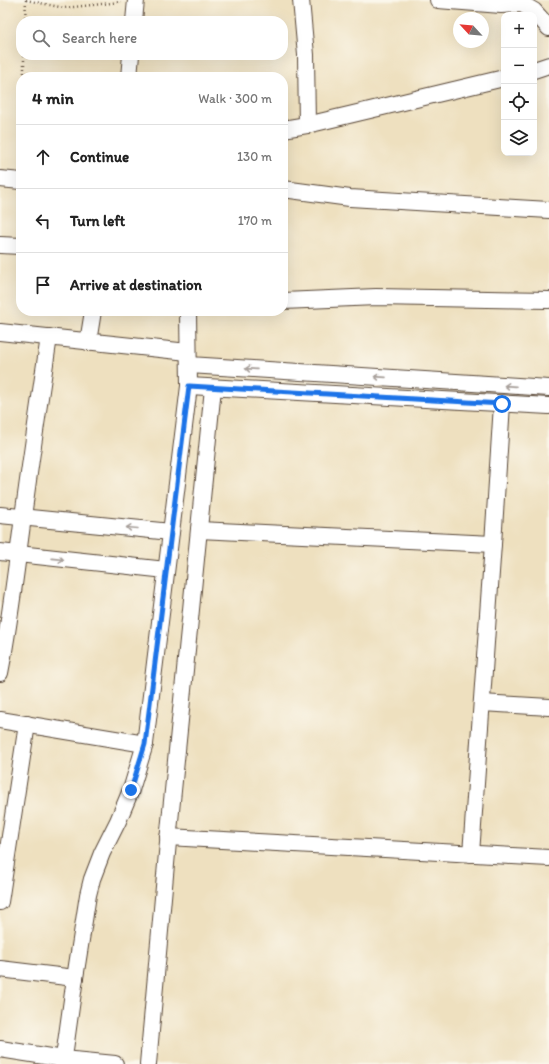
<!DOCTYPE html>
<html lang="en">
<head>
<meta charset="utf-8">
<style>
	:root { --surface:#fff; --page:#f6f6f6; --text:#222; --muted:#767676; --line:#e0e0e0 }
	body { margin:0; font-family:Itim,sans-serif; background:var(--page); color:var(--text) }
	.controls { position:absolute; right:12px; top:12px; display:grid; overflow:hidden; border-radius:8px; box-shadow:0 4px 16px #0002 }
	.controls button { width:36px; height:36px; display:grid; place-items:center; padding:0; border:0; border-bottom:1px solid var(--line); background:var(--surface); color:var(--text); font:20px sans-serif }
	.compass { position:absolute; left:453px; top:12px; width:36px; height:36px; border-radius:50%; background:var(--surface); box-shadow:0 4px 16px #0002; rotate:296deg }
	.stop { position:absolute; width:12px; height:12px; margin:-9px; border:3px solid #1a73e8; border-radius:50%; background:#fff }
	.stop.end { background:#1a73e8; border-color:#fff; box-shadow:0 1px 4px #0008 }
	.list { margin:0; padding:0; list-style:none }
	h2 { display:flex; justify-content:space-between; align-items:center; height:52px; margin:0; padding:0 16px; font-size:17px }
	h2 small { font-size:13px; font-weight:400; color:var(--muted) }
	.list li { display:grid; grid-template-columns:26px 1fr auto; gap:12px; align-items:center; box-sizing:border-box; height:64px; padding:0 16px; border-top:1px solid var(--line) }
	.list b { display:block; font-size:15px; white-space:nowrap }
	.list em { font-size:13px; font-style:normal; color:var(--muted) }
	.icon { flex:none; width:22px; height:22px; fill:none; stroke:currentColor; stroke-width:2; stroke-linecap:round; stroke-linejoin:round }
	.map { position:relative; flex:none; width:549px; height:1064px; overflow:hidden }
	.search { position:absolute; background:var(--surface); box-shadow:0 4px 16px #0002; left:16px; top:16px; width:272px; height:44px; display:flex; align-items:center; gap:10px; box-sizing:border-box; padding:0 14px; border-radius:16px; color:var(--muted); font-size:15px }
	.panel { position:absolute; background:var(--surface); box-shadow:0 4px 16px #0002; left:16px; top:72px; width:272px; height:244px; border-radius:16px }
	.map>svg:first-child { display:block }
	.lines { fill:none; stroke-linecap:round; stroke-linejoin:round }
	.minor-casing { stroke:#564536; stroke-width:18 }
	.path { stroke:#564536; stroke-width:2.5; stroke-dasharray:1 3; stroke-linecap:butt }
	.minor { stroke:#fff; stroke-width:16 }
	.oneway { stroke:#a79f9a }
	.route { stroke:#1a73e8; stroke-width:5 }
</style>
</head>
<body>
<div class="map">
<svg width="549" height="1064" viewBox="0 0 549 1064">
	<rect width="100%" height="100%" fill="#fbf7ec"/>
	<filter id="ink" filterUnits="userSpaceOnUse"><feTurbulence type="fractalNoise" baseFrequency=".025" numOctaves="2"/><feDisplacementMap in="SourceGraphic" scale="8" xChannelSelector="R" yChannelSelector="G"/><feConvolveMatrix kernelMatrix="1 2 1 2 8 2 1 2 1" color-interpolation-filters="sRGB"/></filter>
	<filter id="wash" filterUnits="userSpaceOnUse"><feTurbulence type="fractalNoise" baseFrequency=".012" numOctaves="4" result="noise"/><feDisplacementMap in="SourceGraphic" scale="16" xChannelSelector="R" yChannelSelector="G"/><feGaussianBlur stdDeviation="0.9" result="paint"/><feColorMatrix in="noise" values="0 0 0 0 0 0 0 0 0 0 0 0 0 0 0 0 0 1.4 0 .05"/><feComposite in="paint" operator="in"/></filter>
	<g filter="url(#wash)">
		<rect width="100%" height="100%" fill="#eee0bf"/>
	</g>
	<g filter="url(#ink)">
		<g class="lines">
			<defs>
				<g id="minor">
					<path d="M301,0L306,55L307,125"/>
					<path d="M438,0L501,5L522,4L534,11L549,28"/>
					<path d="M134,21L136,0"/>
					<path d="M534,70L549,65"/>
					<path d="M129,77L131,55"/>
					<path d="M283,129L307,125L504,78"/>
					<path d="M0,179L21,181"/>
					<path d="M283,189L350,198L549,210"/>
					<path d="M0,245L21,246"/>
					<path d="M283,301L376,297L549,300"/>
					<path d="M0,332L188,352"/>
					<path d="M88,342L93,311"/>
					<path d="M189,365L549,388"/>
					<path d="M189,386L549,406"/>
					<path d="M0,515L171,532"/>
					<path d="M199,530L493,544"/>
					<path d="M0,552L166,570"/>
					<path d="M0,673C10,622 16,569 23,517C31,457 40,397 49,337"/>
					<path d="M482,703L549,707"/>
					<path d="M0,720L145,744"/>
					<path d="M168,837L549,858"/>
					<path d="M471,854L493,544L502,404"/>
					<path d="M0,902L27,724"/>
					<path d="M0,969L75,978"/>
					<path d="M0,1049L64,1059L115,1064"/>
					<path d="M63,1064L75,978L88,895L92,879L102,853L118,821L131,790L145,744L189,386L188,311"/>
					<path d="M148,1064L169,831L213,388"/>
				</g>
			</defs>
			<use href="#minor" class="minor-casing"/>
			<g class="path">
				<path d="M26,0L64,8L121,2"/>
				<path d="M25,21L26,0"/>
				<path d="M24,77V55"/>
			</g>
			<use href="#minor" class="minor"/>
		</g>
		<defs><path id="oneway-shaft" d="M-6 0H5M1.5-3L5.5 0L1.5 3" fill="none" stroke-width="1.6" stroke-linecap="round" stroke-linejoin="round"/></defs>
		<g class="oneway">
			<use href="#oneway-shaft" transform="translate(251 369) rotate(-176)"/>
			<use href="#oneway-shaft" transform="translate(380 377) rotate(-176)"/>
			<use href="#oneway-shaft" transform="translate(510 386) rotate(-176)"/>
			<use href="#oneway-shaft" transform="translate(132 528) rotate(-175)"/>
			<use href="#oneway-shaft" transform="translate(58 559) rotate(6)"/>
		</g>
	</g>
	<g class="lines" filter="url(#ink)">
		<path class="route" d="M131,790L145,744L189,386L502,404"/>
	</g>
</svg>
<div class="controls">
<button>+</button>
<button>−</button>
<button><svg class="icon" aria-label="locate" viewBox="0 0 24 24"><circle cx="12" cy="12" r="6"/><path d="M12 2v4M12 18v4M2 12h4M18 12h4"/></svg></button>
<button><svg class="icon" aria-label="layers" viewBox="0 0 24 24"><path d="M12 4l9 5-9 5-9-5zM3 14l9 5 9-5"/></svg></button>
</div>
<svg class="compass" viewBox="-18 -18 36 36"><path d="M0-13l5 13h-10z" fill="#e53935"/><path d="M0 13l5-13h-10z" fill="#767676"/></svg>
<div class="stop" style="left:502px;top:404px"></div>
<div class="stop end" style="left:131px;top:790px"></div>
<div class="search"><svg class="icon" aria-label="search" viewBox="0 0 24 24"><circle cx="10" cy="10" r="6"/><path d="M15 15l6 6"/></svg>Search here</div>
<section class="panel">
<h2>4 min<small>Walk · 300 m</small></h2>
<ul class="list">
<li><svg class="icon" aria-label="ahead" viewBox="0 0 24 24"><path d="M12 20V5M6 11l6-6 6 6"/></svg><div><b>Continue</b></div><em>130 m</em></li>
<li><svg class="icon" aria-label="left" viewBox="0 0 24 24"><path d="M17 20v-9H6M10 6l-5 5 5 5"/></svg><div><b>Turn left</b></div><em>170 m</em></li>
<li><svg class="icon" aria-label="arrive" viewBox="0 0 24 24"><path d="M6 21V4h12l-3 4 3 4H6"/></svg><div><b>Arrive at destination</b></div></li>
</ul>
</section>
</div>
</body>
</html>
